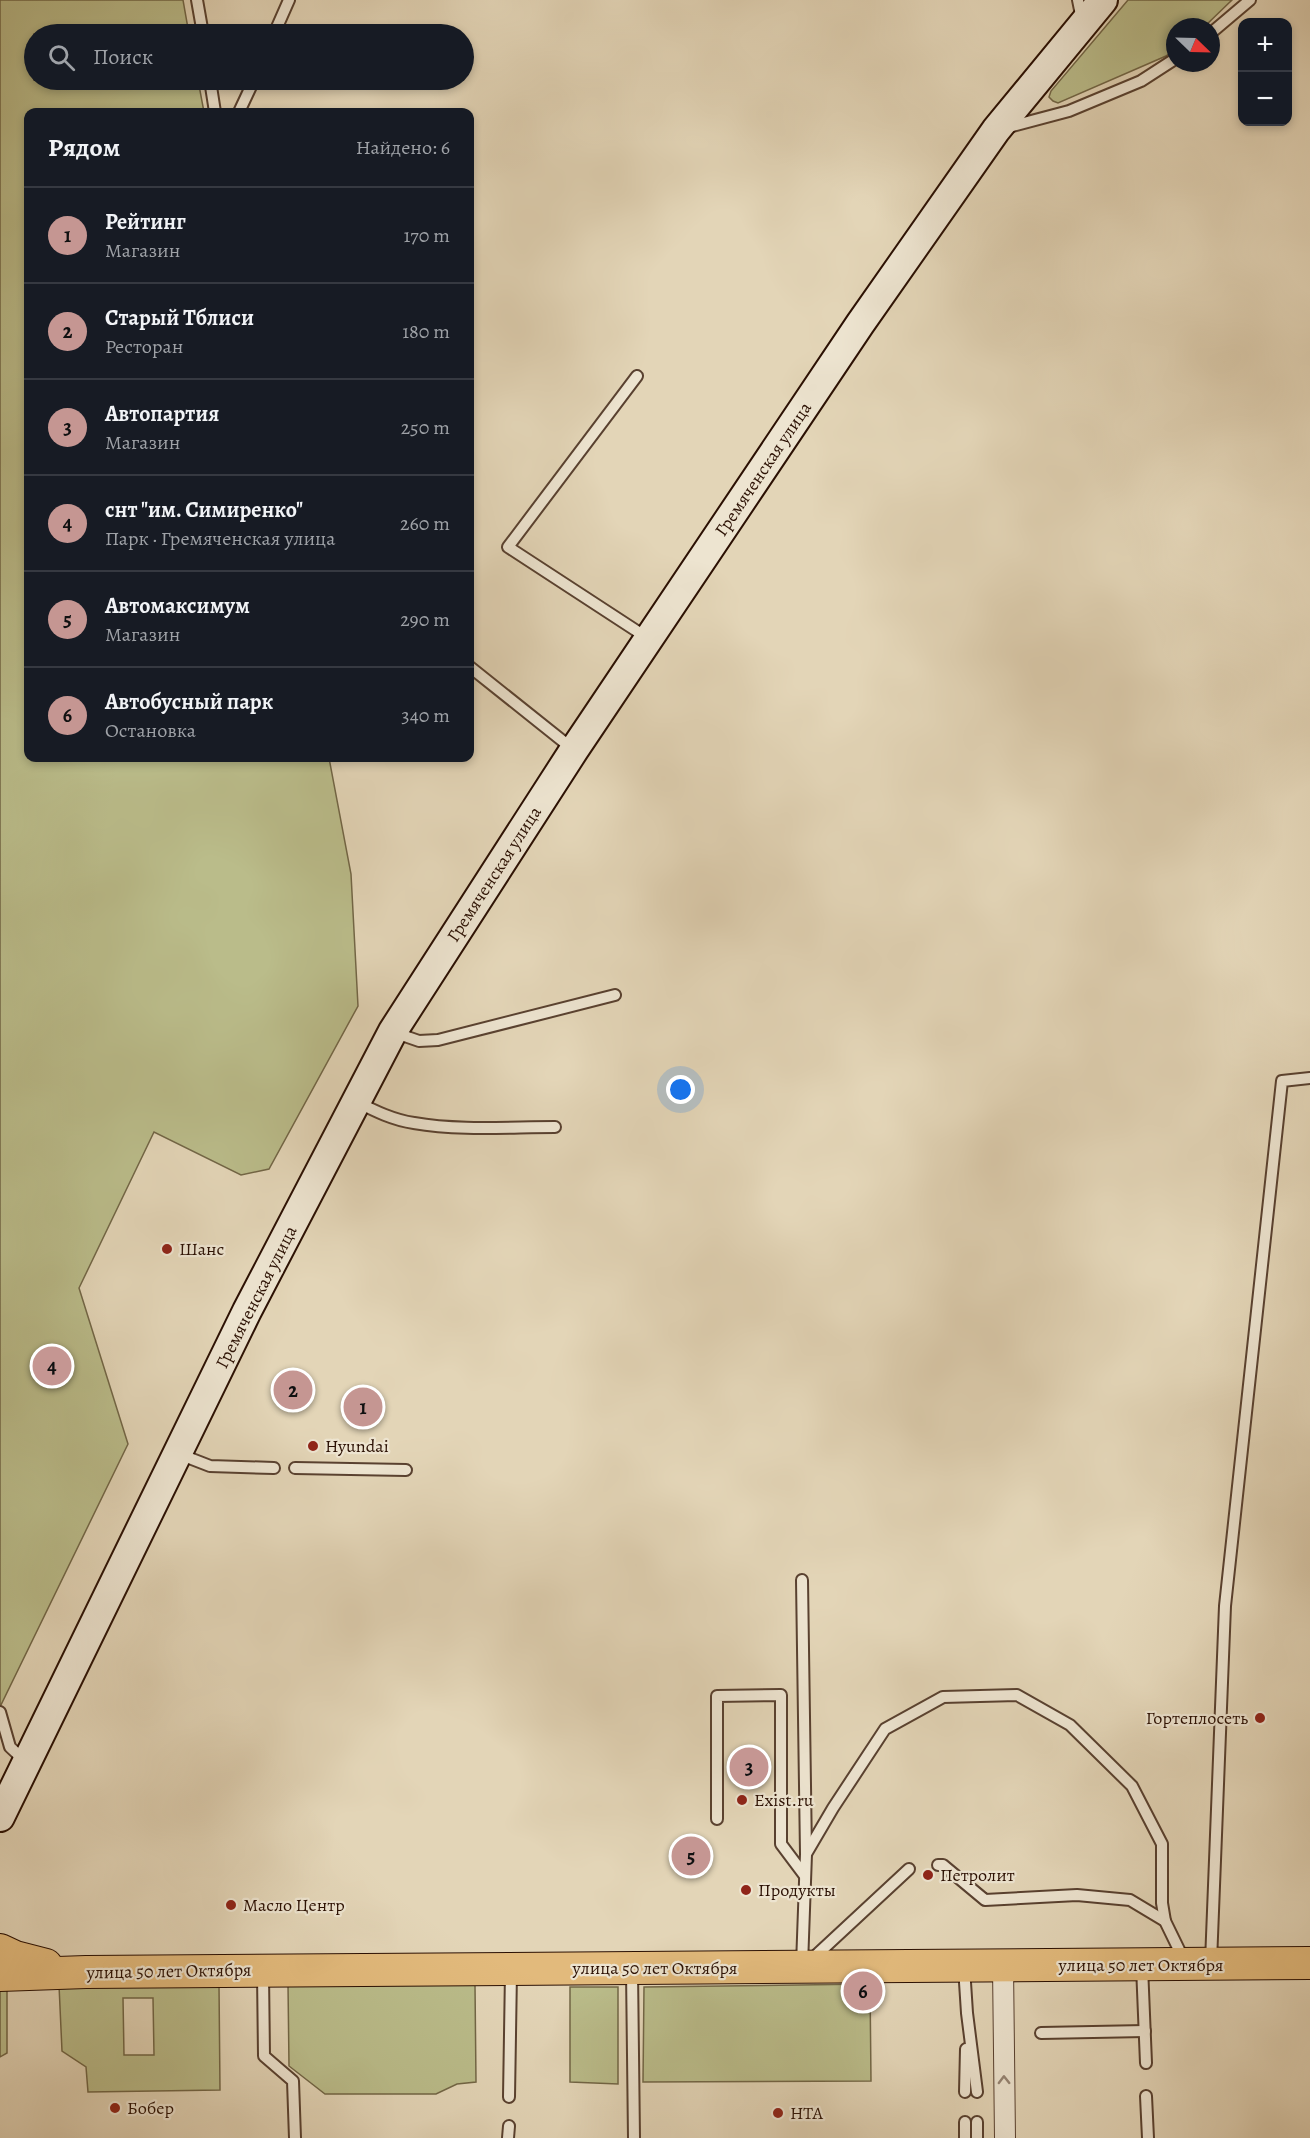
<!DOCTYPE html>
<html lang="ru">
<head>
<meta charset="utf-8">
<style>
	:root { --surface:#171b24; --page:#242831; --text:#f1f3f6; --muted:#9ea1a6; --line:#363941; --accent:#c59692 }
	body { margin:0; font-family:Alegreya,serif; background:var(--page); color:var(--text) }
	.controls { position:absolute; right:18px; top:18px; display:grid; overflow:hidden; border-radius:12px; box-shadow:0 3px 9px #0003 }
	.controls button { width:54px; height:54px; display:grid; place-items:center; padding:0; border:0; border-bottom:2px solid var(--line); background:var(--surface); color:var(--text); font:30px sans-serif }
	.compass { position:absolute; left:1166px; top:18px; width:54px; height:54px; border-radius:50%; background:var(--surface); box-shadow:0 3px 9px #0003; rotate:113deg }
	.you { position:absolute; left:681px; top:1090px; width:21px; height:21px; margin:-15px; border:4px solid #fff; border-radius:50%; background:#1a73e8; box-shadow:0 0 0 9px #1a73e833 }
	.badge { display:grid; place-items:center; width:39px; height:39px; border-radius:50%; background:var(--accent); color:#111; font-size:20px; font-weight:700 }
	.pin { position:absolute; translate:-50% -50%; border:3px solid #fff; box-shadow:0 2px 6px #0006 }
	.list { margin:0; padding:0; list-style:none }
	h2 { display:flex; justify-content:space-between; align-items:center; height:78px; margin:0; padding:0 24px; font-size:26px }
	h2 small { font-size:20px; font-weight:400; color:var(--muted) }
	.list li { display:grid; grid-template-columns:39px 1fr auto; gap:18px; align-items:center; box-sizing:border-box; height:96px; padding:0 24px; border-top:2px solid var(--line) }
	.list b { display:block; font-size:22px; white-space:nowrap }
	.list p { margin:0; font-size:20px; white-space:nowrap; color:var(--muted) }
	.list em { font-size:20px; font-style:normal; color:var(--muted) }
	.icon { flex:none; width:33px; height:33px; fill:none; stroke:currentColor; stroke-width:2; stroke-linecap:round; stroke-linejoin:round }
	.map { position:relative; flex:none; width:1310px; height:2138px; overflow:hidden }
	.search { position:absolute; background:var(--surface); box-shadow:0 3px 9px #0003; left:24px; top:24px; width:450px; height:66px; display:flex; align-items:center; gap:15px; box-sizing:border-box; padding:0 21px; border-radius:33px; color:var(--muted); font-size:22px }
	.panel { position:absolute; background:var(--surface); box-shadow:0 3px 9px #0003; left:24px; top:108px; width:450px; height:654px; border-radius:12px }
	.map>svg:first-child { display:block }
	.green { fill:#babc8a; stroke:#726646; stroke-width:1.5; fill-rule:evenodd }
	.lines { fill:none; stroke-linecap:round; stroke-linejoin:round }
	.service-casing { stroke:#594130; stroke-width:14 }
	.minor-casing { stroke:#594130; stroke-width:22 }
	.secondary-casing { stroke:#2b1003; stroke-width:32 }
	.primary-casing { stroke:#2b1003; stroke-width:34 }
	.service { stroke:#ede4d0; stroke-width:10 }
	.minor { stroke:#ede4d0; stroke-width:20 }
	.secondary { stroke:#ede4d0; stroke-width:28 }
	.primary { stroke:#e2ba7c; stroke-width:32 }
	.oneway { stroke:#968574 }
	.poi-dot { fill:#8f2418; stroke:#ede4d0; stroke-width:2 }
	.labels { text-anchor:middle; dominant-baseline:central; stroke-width:4.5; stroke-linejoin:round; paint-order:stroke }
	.street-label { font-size:18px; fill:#2b1003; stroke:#ede4d0 }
	.poi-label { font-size:18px; fill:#2b1003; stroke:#ede4d0; text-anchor:start }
</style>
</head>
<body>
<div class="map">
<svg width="1310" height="2138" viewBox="0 0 1310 2138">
	<rect width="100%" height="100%" fill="#e3d5b7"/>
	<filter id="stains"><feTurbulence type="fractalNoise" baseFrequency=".00333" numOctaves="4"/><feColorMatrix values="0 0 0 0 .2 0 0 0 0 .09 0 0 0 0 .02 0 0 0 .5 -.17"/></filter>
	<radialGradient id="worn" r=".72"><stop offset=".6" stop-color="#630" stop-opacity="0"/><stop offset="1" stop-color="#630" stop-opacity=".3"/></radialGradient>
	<g class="green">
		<path d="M0,0H183L189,34H34V80H198L204,112H28V758H329L351,874L358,1006L269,1169L241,1175L154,1132L79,1288L128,1444L0,1707Z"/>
		<path d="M1128,0H1232L1204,27H1175V49L1166,56L1058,103L1053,101L1049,97L1051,91Z"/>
		<path d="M288,1984L475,1985L476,2082L457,2084L436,2094H325L289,2066Z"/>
		<path d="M870,1984L871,2081L643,2082L644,1987Z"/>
		<path d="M59,1985H219L220,2090L88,2092L86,2067L62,2051ZM123,1998H153L154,2055H124Z"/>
		<path d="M0,1987H7V2053L0,2057Z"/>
		<path d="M570,1987H618V2084L570,2082Z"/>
	</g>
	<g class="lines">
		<defs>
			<g id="service">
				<path d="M197,0L203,34"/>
				<path d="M1078,0L1082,20"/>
				<path d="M1211,33L1250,0"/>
				<path d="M274,34L289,0"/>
				<path d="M210,80L215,112"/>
				<path d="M239,112L254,80"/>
				<path d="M1005,128L1069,111L1141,81L1175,59"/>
				<path d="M637,376L508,547L649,639"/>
				<path d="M470,667L574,750"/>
				<path d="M393,1032L419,1041L438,1040L615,995"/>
				<path d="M357,1102C375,1111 393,1120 414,1123C459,1131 509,1127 555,1127"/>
				<path d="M179,1454L210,1466L274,1468"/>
				<path d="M295,1468L406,1470"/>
				<path d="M802,1580L806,1854"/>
				<path d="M0,1712L10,1747L25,1761"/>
				<path d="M717,1819V1696L781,1695V1844L805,1876"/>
				<path d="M938,1865H943L985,1900L1077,1895L1130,1900L1165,1921L1184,1960"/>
				<path d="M811,1960L909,1869"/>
				<path d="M1211,1962L1225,1606L1282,1081L1310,1078"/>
				<path d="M802,1965L806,1854L833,1808L885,1729L943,1697L1017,1695L1070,1725L1132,1786L1162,1844V1903L1165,1921"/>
				<path d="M1142,1966L1146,2063"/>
				<path d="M964,1967L967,2013L977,2092"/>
				<path d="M632,1971L634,2138"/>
				<path d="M263,1974L264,2056L293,2081L295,2138"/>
				<path d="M1041,2033L1145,2031"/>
				<path d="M965,2092L966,2049"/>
				<path d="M1146,2096L1148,2138"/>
				<path d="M509,2097L511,1972"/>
				<path d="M508,2138L509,2126"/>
				<path d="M965,2138V2122"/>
				<path d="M977,2138V2122"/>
			</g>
			<path id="minor" d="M1003,1966L1005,2138"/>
			<path id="secondary" d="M0,1817L247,1311L393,1031L574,750L860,324L996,130L1103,0"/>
			<g id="primary">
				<path d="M0,1950L15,1957L46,1965"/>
				<path d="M0,1975L86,1972L1310,1963"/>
			</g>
		</defs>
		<use href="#service" class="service-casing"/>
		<use href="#minor" class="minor-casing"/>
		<use href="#secondary" class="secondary-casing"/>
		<use href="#primary" class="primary-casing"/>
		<use href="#service" class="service"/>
		<use href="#minor" class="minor"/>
		<use href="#secondary" class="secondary"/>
		<use href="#primary" class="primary"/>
	</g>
	<defs><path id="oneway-chevron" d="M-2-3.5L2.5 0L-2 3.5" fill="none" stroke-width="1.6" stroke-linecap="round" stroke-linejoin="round" transform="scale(1.5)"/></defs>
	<use class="oneway" href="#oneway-chevron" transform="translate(1004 2080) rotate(-91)"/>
	<g class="poi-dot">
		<circle cx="167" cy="1249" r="6"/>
		<circle cx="313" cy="1446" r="6"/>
		<circle cx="1260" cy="1718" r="6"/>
		<circle cx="742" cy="1800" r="6"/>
		<circle cx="928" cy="1875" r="6"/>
		<circle cx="746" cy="1890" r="6"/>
		<circle cx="231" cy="1905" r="6"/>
		<circle cx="115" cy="2108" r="6"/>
		<circle cx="778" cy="2113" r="6"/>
	</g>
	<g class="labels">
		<g class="street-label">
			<text transform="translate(763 469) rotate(-56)">Гремяченская улица</text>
			<text transform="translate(494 874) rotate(-57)">Гремяченская улица</text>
			<text transform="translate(256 1297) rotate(-63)">Гремяченская улица</text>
			<text x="1141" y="1965">улица 50 лет Октября</text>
			<text x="655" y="1968">улица 50 лет Октября</text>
			<text transform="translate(169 1971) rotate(-1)">улица 50 лет Октября</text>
		</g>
		<g class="poi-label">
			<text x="179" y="1249">Шанс</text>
			<text x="325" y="1446">Hyundai</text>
			<text x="1248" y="1718" text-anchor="end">Гортеплосеть</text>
			<text x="754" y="1800">Exist.ru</text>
			<text x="940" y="1875">Петролит</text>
			<text x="758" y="1890">Продукты</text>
			<text x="243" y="1905">Масло Центр</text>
			<text x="127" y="2108">Бобер</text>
			<text x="790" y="2113">НТА</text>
		</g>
	</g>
	<rect width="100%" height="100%" filter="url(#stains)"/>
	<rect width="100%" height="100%" fill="url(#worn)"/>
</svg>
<div class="controls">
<button>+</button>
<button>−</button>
</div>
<svg class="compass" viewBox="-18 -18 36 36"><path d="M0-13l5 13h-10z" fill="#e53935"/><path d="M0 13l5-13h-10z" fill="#9ea1a6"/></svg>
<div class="you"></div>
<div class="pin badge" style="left:363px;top:1407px">1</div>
<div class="pin badge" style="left:293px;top:1390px">2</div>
<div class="pin badge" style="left:749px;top:1767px">3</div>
<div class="pin badge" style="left:52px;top:1366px">4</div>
<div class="pin badge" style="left:691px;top:1856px">5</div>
<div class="pin badge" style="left:863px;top:1991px">6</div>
<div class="search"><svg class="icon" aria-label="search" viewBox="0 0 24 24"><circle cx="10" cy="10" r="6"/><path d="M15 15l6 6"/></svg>Поиск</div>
<section class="panel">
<h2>Рядом<small>Найдено: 6</small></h2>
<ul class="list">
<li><span class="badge">1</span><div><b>Рейтинг</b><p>Магазин</p></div><em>170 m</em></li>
<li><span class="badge">2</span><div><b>Старый Тблиси</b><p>Ресторан</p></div><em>180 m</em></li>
<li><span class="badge">3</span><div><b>Автопартия</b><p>Магазин</p></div><em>250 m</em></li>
<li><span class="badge">4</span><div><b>снт &quot;им. Симиренко&quot;</b><p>Парк · Гремяченская улица</p></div><em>260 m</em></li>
<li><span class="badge">5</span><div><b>Автомаксимум</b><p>Магазин</p></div><em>290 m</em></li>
<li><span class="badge">6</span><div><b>Автобусный парк</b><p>Остановка</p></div><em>340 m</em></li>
</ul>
</section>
</div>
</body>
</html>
